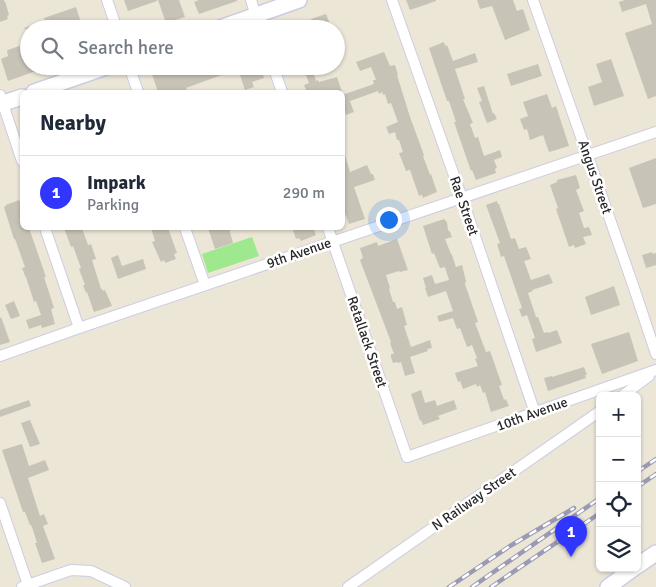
<!DOCTYPE html>
<html lang="en">
<head>
<meta charset="utf-8">
<style>
	:root { --surface:#fff; --page:#f6f6f7; --text:#1f2937; --muted:#747a83; --line:#e0e1e3; --accent:#3136ff }
	body { margin:0; font-family:Signika,sans-serif; background:var(--page); color:var(--text) }
	.controls { position:absolute; right:15px; bottom:15px; display:grid; overflow:hidden; border-radius:8px; box-shadow:0 1px 4px #0004 }
	.controls button { width:45px; height:45px; display:grid; place-items:center; padding:0; border:0; border-bottom:1px solid var(--line); background:var(--surface); color:var(--text); font:25px sans-serif }
	.you { position:absolute; left:388px; top:219px; width:18px; height:18px; margin:-12px; border:4px solid #fff; border-radius:50%; background:#1a73e8; box-shadow:0 0 0 8px #1a73e833 }
	.badge { display:grid; place-items:center; width:32px; height:32px; border-radius:50%; background:var(--accent); color:#fff; font-size:16px; font-weight:700 }
	.pin { position:absolute; translate:-50% -41px; filter:drop-shadow(0 1px 2px #0008) }
	.pin::after { content:''; position:absolute; top:26px; width:18px; height:15px; background:inherit; clip-path:polygon(0 0,100% 0,50% 100%) }
	.list { margin:0; padding:0; list-style:none }
	h2 { display:flex; justify-content:space-between; align-items:center; height:65px; margin:0; padding:0 20px; font-size:21px }
	h2 small { font-size:16px; font-weight:400; color:var(--muted) }
	.list li { display:grid; grid-template-columns:32px 1fr auto; gap:15px; align-items:center; box-sizing:border-box; height:75px; padding:0 20px; border-top:1px solid var(--line) }
	.list b { display:block; font-size:19px; white-space:nowrap }
	.list p { margin:0; font-size:16px; white-space:nowrap; color:var(--muted) }
	.list em { font-size:16px; font-style:normal; color:var(--muted) }
	.icon { flex:none; width:28px; height:28px; fill:none; stroke:currentColor; stroke-width:2; stroke-linecap:round; stroke-linejoin:round }
	.map { position:relative; flex:none; width:656px; height:587px; overflow:hidden }
	.search { position:absolute; background:var(--surface); box-shadow:0 1px 4px #0004; left:20px; top:20px; width:325px; height:55px; display:flex; align-items:center; gap:12px; box-sizing:border-box; padding:0 18px; border-radius:28px; color:var(--muted); font-size:19px }
	.panel { position:absolute; background:var(--surface); box-shadow:0 1px 4px #0004; left:20px; top:90px; width:325px; height:140px; border-radius:8px }
	.map>svg:first-child { display:block }
	.green { fill:#9ee98d }
	.building { fill:#c7c3b7 }
	.lines { fill:none; stroke-linecap:round; stroke-linejoin:round }
	.minor-casing { stroke:#cccde3; stroke-width:12 }
	.secondary-casing { stroke:#cccde3; stroke-width:18 }
	.minor { stroke:#fff; stroke-width:10 }
	.secondary { stroke:#fff; stroke-width:15 }
	.rail-casing { stroke:#9a9ab4; stroke-width:4.5 }
	.rail { stroke:#fff; stroke-width:2.5; stroke-dasharray:8; stroke-linecap:butt }
	.labels { text-anchor:middle; dominant-baseline:central; stroke-width:5; stroke-linejoin:round; paint-order:stroke }
	.street-label { font-size:14px; fill:#282828; stroke:#fff }
</style>
</head>
<body>
<div class="map">
<svg width="656" height="587" viewBox="0 0 656 587">
	<rect width="100%" height="100%" fill="#ece6d7"/>
	<path class="green" d="M252,237L259,256L208,273L202,254Z"/>
	<g class="building">
		<path d="M0,0H4V2L5,1L9,15L7,16L8,19L0,22Z"/>
		<path d="M124,0H157V1L128,11Z"/>
		<path d="M158,0H179L185,17L166,23Z"/>
		<path d="M199,0H237V1L199,14L194,2Z"/>
		<path d="M406,0H436V1L410,10Z"/>
		<path d="M477,0H513L517,11L523,9L530,30L505,40L492,6L480,9Z"/>
		<path d="M625,0H656V96L648,99L625,33L652,24L646,4L622,12L619,2Z"/>
		<path d="M76,7L83,29H25L24,28L45,21L44,18Z"/>
		<path d="M326,14L332,29H297V28L312,22L311,19Z"/>
		<path d="M444,42L445,46L447,45L453,61L475,53L478,62L455,69L465,99H463L473,123L470,124L475,138L478,137L484,156L500,150L502,157L494,160L497,168L495,169L496,173L476,180L472,170L471,171L454,122H456L449,101H447L445,95L429,48Z"/>
		<path d="M22,45L24,50L29,49V66H46L47,67L8,81L1,59L8,56L7,51L8,50Z"/>
		<path d="M384,52L390,66L395,65L398,75H397L410,117L424,155L423,156L430,175L431,174L437,192L425,197L423,198L422,195L419,196L410,170L406,171L399,153L403,152L399,140H397L395,132L389,134L386,127L398,122L391,103L388,104L385,94L383,95L382,92L379,94L378,91L350,101L354,112L346,115L342,104V95L374,84L373,80H376L371,67L360,71L356,62Z"/>
		<path d="M611,59L624,96L594,106L588,87L602,82L596,64Z"/>
		<path d="M538,64L542,76L511,86L507,74Z"/>
		<path d="M176,66H260L264,78L252,82L254,87L245,90L238,69L186,88L188,92H158L152,74Z"/>
		<path d="M286,66H312V68L316,81L318,80L319,82L337,77L342,92H307L304,85L309,83L304,70L290,75Z"/>
		<path d="M484,86L493,114L494,113L497,119L487,123L479,102L482,101L477,88Z"/>
		<path d="M547,94L552,108L556,106L569,146L549,152L543,135L530,140L527,129L524,130L520,119L528,116L523,102Z"/>
		<path d="M342,152H344L350,172L367,165L371,174H373L375,180L354,187L365,219L352,223L349,224L342,205Z"/>
		<path d="M656,158V204L643,208L629,168Z"/>
		<path d="M576,175L580,188L576,190L584,211L579,213L584,228L589,227L592,235L583,237L586,244L575,248L574,245L569,247L556,209L558,208L550,185L557,182V180Z"/>
		<path d="M19,200L22,209V228H29L46,277H44L54,308L51,309L55,324L42,328L41,325L29,329L26,320L41,315L36,301L34,302L26,277V278L22,268L25,267L15,239H14L12,233L4,207L6,206V205Z"/>
		<path d="M497,201L498,204H499L511,239L515,238L519,249L526,247L531,259L524,261L531,280L549,274L553,283L532,290L533,291L528,293L536,317H538L544,333L548,332V333L557,330L562,343L536,352L532,339L535,338L527,315L522,317L519,309L522,308L504,256L501,257L497,244L500,243L486,205Z"/>
		<path d="M444,219L447,222L448,230L450,232L452,237L445,239L451,254L452,255L456,267L462,265L466,281L465,284L478,322L475,323L486,352L490,351L502,385L499,386L504,400L506,399L509,406L491,412L485,392L483,393L480,385L477,387L476,384L463,389L460,381L458,382L455,373L478,366L475,359L477,358L472,345L467,347L460,328L457,329L453,318L439,322L437,316L453,311L446,291L428,297L425,288H426L423,278L432,275L435,284L449,280L445,267L440,268L434,253L432,254L423,226Z"/>
		<path d="M64,228H82L88,245L91,244L96,259L92,260L101,289H102L103,291L105,290L112,306L94,312L87,292L86,293L83,285H85L79,269L81,268L73,246L71,247Z"/>
		<path d="M151,228H168L177,253L174,254L176,259L165,263L164,260L161,262L152,242L155,241Z"/>
		<path d="M208,228H229L233,243L215,249Z"/>
		<path d="M292,228H313L316,235L301,241L299,238L296,239Z"/>
		<path d="M397,239L408,270L400,272L399,271L386,275L390,288L389,289L393,302H395L397,309L402,307L407,325L404,326L411,347L430,340L432,348L427,349L428,351L410,357L415,373L405,376L401,362L398,363L397,362L393,363L391,357V354H394L390,343L391,342L360,260L363,258L360,248L377,242L378,246Z"/>
		<path d="M652,252L653,254L656,253V265L646,268L642,255Z"/>
		<path d="M118,255L122,266L143,259L146,269L118,279L111,258Z"/>
		<path d="M614,286L620,305L591,315L585,297Z"/>
		<path d="M14,301L20,316L11,319L5,305Z"/>
		<path d="M1,317L10,342L0,345V318Z"/>
		<path d="M629,332L638,361L602,374L591,344Z"/>
		<path d="M584,367L587,375H585L586,378L548,391L544,378L552,376V377Z"/>
		<path d="M421,390L425,403L435,400L437,406L454,400L457,409L438,416L440,419L423,425L421,420L420,421L411,394Z"/>
		<path d="M29,400L31,406L0,417V410Z"/>
		<path d="M30,420L40,444L30,447L21,423Z"/>
		<path d="M22,444L29,466L45,460L49,470L28,478L40,516L44,514L48,524L43,526L55,559L42,563L35,543H37L33,530L31,525H30L25,512H23L2,450Z"/>
	</g>
	<g class="lines">
		<defs>
			<g id="minor">
				<path d="M107,0L117,29"/>
				<path d="M251,0L260,29"/>
				<path d="M392,0L462,198L535,413"/>
				<path d="M533,0L633,285L656,354"/>
				<path d="M129,66L138,92"/>
				<path d="M273,66L282,92"/>
				<path d="M0,95L22,161"/>
				<path d="M45,228L79,328"/>
				<path d="M185,228L205,285"/>
				<path d="M328,228L407,457L656,370"/>
				<path d="M0,356L79,328L656,132"/>
				<path d="M622,396L649,376"/>
				<path d="M0,503L28,585"/>
				<path d="M22,587L71,570L91,571L125,587"/>
				<path d="M348,587L600,411"/>
			</g>
			<g id="secondary">
				<path d="M217,29L299,0"/>
				<path d="M34,92L109,66"/>
				<path d="M0,104L22,97"/>
				<path d="M637,566L656,553"/>
				<path d="M608,587L634,568"/>
			</g>
		</defs>
		<use href="#minor" class="minor-casing"/>
		<use href="#secondary" class="secondary-casing"/>
		<use href="#minor" class="minor"/>
		<use href="#secondary" class="secondary"/>
		<defs>
			<g id="rail">
				<path d="M637,472L656,459"/>
				<path d="M637,487L656,474"/>
				<path d="M449,587L510,546L574,508"/>
				<path d="M472,587L600,498"/>
				<path d="M491,587L600,513"/>
			</g>
		</defs>
		<use href="#rail" class="rail-casing"/>
		<use href="#rail" class="rail"/>
	</g>
	<g class="labels">
		<g class="street-label">
			<text transform="translate(595 177) rotate(71)">Angus Street</text>
			<text transform="translate(464 206) rotate(71)">Rae Street</text>
			<text transform="translate(299 253) rotate(-19)">9th Avenue</text>
			<text transform="translate(367 342) rotate(71)">Retallack Street</text>
			<text transform="translate(532 414) rotate(-20)">10th Avenue</text>
			<text transform="translate(474 499) rotate(-35)">N Railway Street</text>
		</g>
	</g>
</svg>
<div class="controls">
<button>+</button>
<button>−</button>
<button><svg class="icon" aria-label="locate" viewBox="0 0 24 24"><circle cx="12" cy="12" r="6"/><path d="M12 2v4M12 18v4M2 12h4M18 12h4"/></svg></button>
<button><svg class="icon" aria-label="layers" viewBox="0 0 24 24"><path d="M12 4l9 5-9 5-9-5zM3 14l9 5 9-5"/></svg></button>
</div>
<div class="you"></div>
<div class="pin badge" style="left:571px;top:557px">1</div>
<div class="search"><svg class="icon" aria-label="search" viewBox="0 0 24 24"><circle cx="10" cy="10" r="6"/><path d="M15 15l6 6"/></svg>Search here</div>
<section class="panel">
<h2>Nearby<small></small></h2>
<ul class="list">
<li><span class="badge">1</span><div><b>Impark</b><p>Parking</p></div><em>290 m</em></li>
</ul>
</section>
</div>
</body>
</html>
